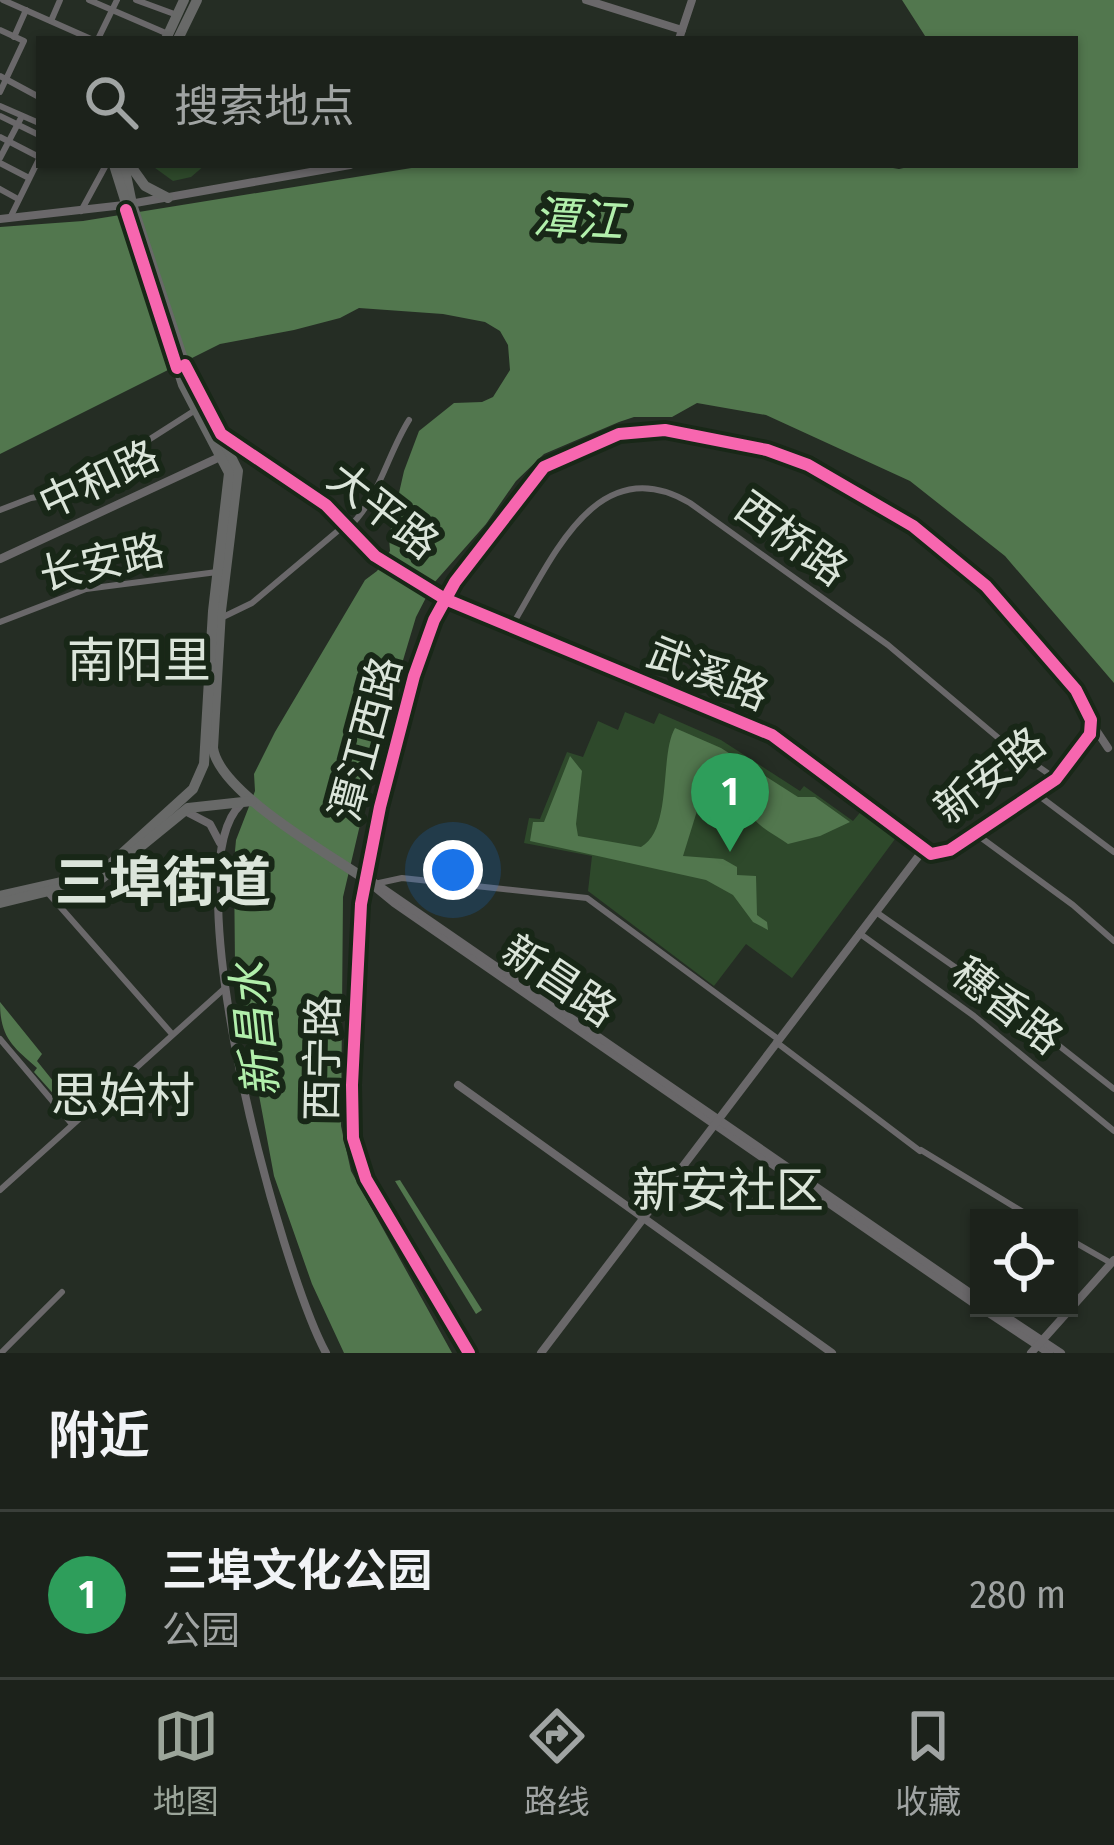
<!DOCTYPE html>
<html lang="zh">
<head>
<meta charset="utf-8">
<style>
	:root { --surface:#1c221b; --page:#292f28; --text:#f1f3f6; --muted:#a0a4a3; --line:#3a3f3a; --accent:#9ba59a }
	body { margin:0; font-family:"Fira Sans Condensed","Noto Sans SC",sans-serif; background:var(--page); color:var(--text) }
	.controls { position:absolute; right:36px; bottom:36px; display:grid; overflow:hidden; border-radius:0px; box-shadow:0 3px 9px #0004 }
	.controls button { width:108px; height:108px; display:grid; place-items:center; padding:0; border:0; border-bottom:3px solid var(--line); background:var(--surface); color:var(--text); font:60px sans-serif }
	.you { position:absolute; left:453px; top:870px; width:42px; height:42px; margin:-30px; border:9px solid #fff; border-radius:50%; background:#1a73e8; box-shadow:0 0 0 18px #1a73e833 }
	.badge { display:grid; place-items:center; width:78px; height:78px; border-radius:50%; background:var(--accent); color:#fff; font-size:39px; font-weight:700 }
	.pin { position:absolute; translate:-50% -99px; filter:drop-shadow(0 3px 6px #0008) }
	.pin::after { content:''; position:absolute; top:63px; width:42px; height:36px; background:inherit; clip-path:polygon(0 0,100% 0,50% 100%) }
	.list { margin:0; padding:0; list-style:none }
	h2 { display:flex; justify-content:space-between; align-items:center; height:156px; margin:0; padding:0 48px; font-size:51px }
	h2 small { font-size:39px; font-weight:400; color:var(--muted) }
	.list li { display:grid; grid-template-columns:78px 1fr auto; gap:36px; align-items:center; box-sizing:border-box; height:168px; padding:0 48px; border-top:3px solid var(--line) }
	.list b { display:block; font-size:45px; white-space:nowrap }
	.list p { margin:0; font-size:39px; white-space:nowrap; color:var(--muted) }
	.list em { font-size:39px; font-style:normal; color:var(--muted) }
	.icon { flex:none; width:66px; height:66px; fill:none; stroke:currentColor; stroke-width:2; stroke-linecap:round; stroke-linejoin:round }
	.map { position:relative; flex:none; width:1114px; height:1353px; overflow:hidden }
	.search { position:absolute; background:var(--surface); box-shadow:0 3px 9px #0004; left:36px; right:36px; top:36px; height:132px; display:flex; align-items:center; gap:30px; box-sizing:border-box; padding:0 42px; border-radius:0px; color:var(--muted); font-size:45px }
	.sheet { height:324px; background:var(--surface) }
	nav { display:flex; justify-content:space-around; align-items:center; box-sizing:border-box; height:168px; border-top:3px solid var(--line); background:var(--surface); font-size:33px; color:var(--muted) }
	nav a { display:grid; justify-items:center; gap:6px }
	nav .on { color:var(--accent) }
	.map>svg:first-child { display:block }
	.green { fill:#2e492b }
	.water { fill:#52774e }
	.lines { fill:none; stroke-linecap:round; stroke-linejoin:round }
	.minor { stroke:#6a686a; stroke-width:6 }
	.tertiary { stroke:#6a686a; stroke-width:8 }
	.primary { stroke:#686968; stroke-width:10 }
	.cycleway-casing { stroke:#182717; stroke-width:20 }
	.cycleway { stroke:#f766af; stroke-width:12 }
	.labels { text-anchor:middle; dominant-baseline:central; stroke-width:12; stroke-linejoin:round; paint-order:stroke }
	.street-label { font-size:42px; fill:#dbe5da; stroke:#182717 }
	.water-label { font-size:45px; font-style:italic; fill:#b1efab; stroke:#182717 }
	.quarter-label { font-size:48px; fill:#dbe5da; stroke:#182717 }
	.district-label { font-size:54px; font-weight:bold; fill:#dbe5da; stroke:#182717 }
</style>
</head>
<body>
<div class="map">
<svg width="1114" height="1353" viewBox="0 0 1114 1353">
	<rect width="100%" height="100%" fill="#252d24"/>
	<g class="green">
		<path d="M151,165H205L191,177L173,181Z"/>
		<path d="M625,712L654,724L659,713L721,740L800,791L804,786L853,821L863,809L898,835L792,978L746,944L714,986L588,891L592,856L524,843L529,818L540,819L567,752L583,757L598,721L618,730Z"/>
	</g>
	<g class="water">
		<path d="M902,0H1114V683L1005,556L910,481L766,415L697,403L672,417H634L619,422L544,454L516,481L486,524L433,584L416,617L383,727L343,897L341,1126L351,1171L452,1353H344L312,1284L274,1176L235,966L234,862L236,840L255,791L254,774L275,732L365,580L377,571L390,551L389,537L404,471L419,431L454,403L482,402L493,397L510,370L508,345L500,331L485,322L443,314L359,308L340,318L294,330L220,344L0,454V227L83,221L430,165H875L899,169L917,165H1075V39H927Z"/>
		<path d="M675,728L721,748L798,797H815L850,822L820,836L788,844C777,836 762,829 754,819C741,803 740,788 719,783L697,811L683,856L723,859L737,867V875L756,876L757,915L767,922L768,930L753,922L733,895L706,880L530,841L533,822H544L570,756L582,771L576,824L578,836L641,847C673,829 659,756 675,728Z"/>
		<path d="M0,1002L42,1054L37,1061L70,1102L65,1107L34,1072L37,1068C12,1046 0,1037 0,1002Z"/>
		<path d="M400,1180L482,1310L476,1314L395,1181Z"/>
	</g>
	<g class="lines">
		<g class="minor">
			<path d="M3,0L91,39"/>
			<path d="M89,0L168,34"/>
			<path d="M136,0L177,15"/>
			<path d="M51,21L60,0"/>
			<path d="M0,30L24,41L0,92"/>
			<path d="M14,37L26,10"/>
			<path d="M98,39L117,0"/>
			<path d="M0,76L39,97"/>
			<path d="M0,106L39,123"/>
			<path d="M0,116L39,135"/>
			<path d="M0,137L39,157"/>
			<path d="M0,158L22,116"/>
			<path d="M0,163L29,178"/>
			<path d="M0,189L18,199"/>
			<path d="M81,211L106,165"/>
			<path d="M10,218L39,159"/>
			<path d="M0,510L31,498L67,492L197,409"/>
			<path d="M349,527C379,499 387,455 409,420"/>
			<path d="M445,599L772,735L924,849"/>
			<path d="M221,618L252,603L346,524"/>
			<path d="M0,622L86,589L217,572"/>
			<path d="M511,627C551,562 596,447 690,503L888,645L1002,741L1056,779"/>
			<path d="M1034,792L1114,852"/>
			<path d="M976,834L1073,905L1114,941"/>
			<path d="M379,883L402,878L587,898L778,1039"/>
			<path d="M48,893L172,1034"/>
			<path d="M876,912L992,993L1114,1089"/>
			<path d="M859,933L974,1016L1114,1131"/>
			<path d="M0,1039L71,1123"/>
			<path d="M776,1042L920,1151"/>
			<path d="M921,1150L1033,1218"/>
			<path d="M0,1190L225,988"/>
			<path d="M1069,1239L1111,1263"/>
			<path d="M1,1353L62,1292"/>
		</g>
		<g class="tertiary">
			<path d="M586,0L682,30"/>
			<path d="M679,39L692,0"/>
			<path d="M0,219L124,205L350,165"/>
			<path d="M221,434L326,505L375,556L445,599"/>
			<path d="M0,559L222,456"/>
			<path d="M1092,724L1108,748"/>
			<path d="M241,804C170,870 282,1272 326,1353"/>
			<path d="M185,811L210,824L220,843"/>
			<path d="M366,880L394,903L979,1307"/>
			<path d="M372,881L979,1299"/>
			<path d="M458,1085L832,1353"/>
			<path d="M981,1308L1049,1353"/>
			<path d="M993,1308L1061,1353"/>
			<path d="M469,1353L366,1179L353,1138L352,1085L361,904L380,807L414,676L434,620L455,582L544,467L619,434L665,430L767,450L808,465L913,526L986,586L1076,690L1091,720L1090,734"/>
			<path d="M541,1353L924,849L936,854L950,850L1056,779L1090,734"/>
			<path d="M1031,1353L1114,1260"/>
		</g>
		<g class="primary">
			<path d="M166,39L184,0"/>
			<path d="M178,39L197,0"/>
			<path d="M124,165L132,204L185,365L238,471L221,611L213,748C219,792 327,853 365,879"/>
			<path d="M130,165L145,186L168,198"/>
			<path d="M0,896L83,877L106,868L193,789L204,764L213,611L229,473L183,385L114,165"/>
			<path d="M0,903L102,878L188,808L252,801"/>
		</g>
		<defs>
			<g id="cycleway">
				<path d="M126,210L177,368"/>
				<path d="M185,365L221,434L326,505L375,556L445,599L772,735L931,854L950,850L1056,779L1090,734"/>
				<path d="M469,1353L366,1179L353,1138L352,1085L361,904L380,807L414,676L434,620L455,582L544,467L619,434L665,430L767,450L808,465L913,526L986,586L1076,690L1091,720L1090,734"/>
			</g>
		</defs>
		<use href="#cycleway" class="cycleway-casing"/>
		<use href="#cycleway" class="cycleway"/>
	</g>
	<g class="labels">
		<g class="street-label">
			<text transform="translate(99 480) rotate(-25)">中和路</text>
			<text transform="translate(383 511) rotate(38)">大平路</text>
			<text transform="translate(791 539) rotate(36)">西桥路</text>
			<text transform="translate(102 563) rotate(-12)">长安路</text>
			<text transform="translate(708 674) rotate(22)">武溪路</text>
			<text transform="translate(366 739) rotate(-75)">潭江西路</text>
			<text transform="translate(990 776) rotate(-38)">新安路</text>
			<text transform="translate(559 981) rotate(34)">新昌路</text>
			<text transform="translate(1007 1006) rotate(38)">穗香路</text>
			<text transform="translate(323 1058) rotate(-89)">西宁路</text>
		</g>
		<g class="water-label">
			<text transform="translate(578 220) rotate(3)">潭江</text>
			<text transform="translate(256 1030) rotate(-96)">新昌水</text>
		</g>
		<g class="quarter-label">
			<text x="139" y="661">南阳里</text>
			<text x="123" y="1096">思始村</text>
			<text x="728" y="1191">新安社区</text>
		</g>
		<g class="district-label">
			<text x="163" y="883">三埠街道</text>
		</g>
	</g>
</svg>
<div class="controls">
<button><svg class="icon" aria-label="locate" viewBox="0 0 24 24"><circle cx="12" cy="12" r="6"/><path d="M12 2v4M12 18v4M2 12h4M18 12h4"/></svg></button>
</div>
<div class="you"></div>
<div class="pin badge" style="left:730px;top:852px;background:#2e9e5b">1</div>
<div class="search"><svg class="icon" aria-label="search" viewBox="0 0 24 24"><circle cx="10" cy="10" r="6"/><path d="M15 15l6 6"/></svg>搜索地点</div>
</div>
<section class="sheet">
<h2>附近<small></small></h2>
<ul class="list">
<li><span class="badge" style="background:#2e9e5b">1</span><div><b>三埠文化公园</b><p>公园</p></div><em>280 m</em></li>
</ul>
</section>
<nav>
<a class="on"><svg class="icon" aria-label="map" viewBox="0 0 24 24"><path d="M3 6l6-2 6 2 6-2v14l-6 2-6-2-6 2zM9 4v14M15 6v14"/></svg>地图</a>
<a><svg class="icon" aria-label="directions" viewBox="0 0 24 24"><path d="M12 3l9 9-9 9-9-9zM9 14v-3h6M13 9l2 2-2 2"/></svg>路线</a>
<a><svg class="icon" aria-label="saved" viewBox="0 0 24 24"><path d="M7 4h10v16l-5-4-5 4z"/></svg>收藏</a>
</nav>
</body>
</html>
